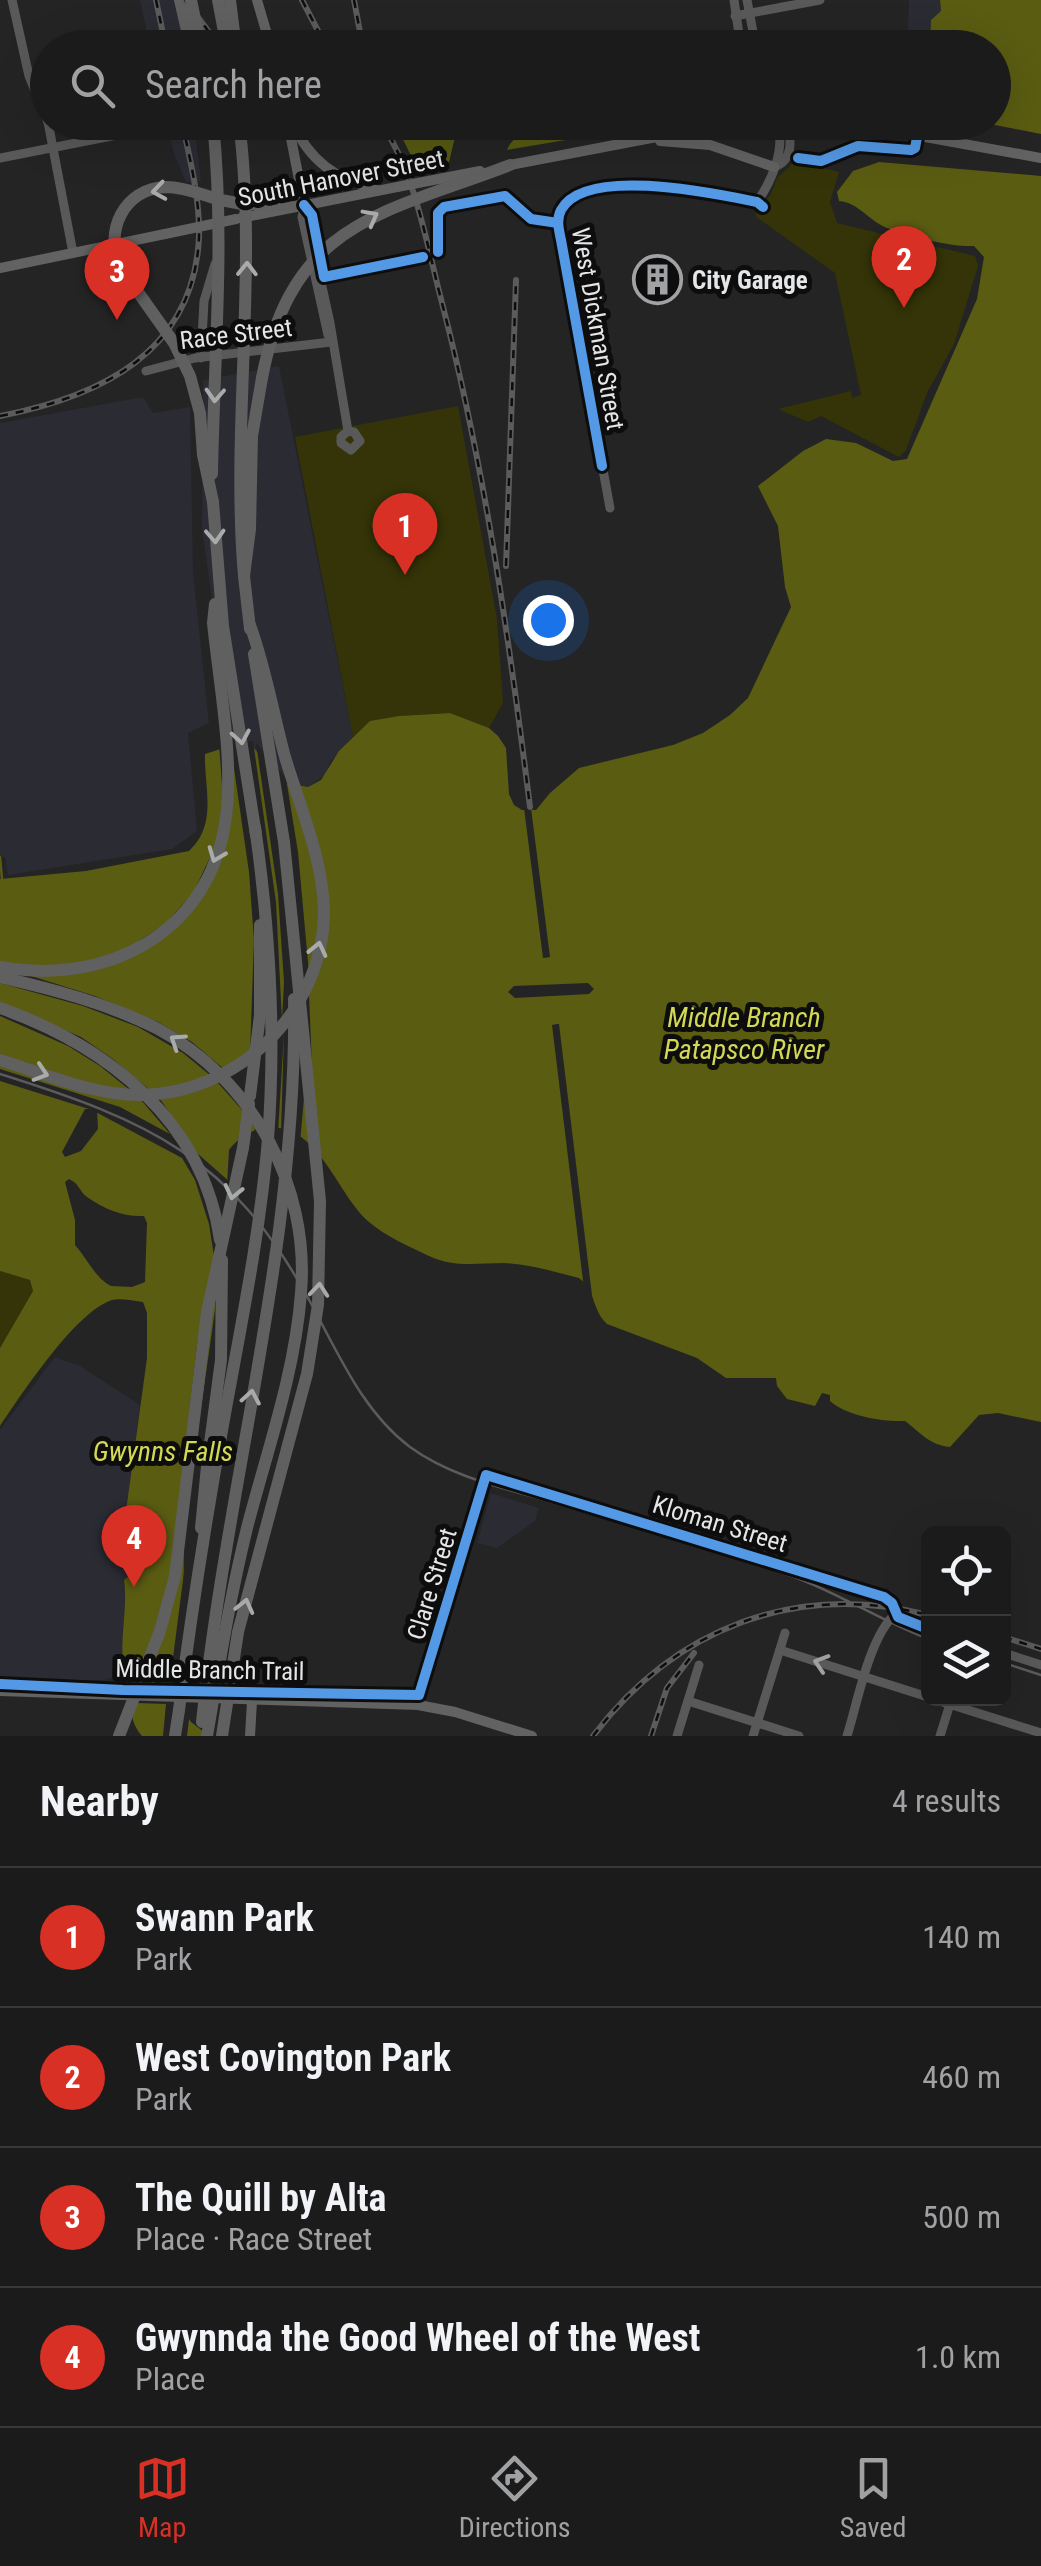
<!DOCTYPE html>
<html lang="en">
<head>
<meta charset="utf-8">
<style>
	:root { --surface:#1b1b1c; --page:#282829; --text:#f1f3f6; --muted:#a0a1a3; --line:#39393b; --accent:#d93025 }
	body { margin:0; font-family:"Roboto Condensed",sans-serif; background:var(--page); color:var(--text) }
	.controls { position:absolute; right:30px; bottom:30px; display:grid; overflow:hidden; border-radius:15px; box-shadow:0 10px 40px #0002 }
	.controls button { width:90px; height:90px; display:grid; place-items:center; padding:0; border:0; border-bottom:2px solid var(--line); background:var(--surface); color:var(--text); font:50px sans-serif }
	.you { position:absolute; left:548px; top:620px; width:35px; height:35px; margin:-25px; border:8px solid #fff; border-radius:50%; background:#1a73e8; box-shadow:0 0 0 15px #1a73e833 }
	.badge { display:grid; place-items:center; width:65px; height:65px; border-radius:50%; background:var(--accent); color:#fff; font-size:32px; font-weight:700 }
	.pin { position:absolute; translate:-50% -82px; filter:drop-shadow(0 2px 5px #0008) }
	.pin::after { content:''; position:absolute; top:52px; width:35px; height:30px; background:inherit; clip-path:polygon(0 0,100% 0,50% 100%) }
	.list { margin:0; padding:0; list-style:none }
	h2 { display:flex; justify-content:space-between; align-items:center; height:130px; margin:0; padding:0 40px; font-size:42px }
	h2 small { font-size:32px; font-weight:400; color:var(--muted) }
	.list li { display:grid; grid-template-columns:65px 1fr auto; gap:30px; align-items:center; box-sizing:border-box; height:140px; padding:0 40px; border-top:2px solid var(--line) }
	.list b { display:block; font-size:38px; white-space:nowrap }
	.list p { margin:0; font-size:32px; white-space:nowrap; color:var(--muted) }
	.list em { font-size:32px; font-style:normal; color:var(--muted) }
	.icon { flex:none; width:55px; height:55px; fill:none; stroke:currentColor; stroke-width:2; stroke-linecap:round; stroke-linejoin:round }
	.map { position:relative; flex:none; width:1041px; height:1736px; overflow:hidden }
	.search { position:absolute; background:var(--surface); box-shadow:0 10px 40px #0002; left:30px; right:30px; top:30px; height:110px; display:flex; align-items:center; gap:25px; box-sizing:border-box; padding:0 35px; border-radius:55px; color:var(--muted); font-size:38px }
	.sheet { height:690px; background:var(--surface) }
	nav { display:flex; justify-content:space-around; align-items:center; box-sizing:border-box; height:140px; border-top:2px solid var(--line); background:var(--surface); font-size:28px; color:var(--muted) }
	nav a { display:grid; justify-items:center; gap:5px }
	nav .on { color:var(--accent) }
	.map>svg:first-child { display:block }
	.built { fill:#2a2b33 }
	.green { fill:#343408 }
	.forest { fill:#575a12 }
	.water { fill:#5a5c12; fill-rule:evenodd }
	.pier { fill:#242425 }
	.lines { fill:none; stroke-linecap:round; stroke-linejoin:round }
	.stream { stroke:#5a5c12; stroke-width:2.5 }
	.minor { stroke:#595959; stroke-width:9 }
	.major { stroke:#626263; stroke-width:10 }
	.highway { stroke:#606060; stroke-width:12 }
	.tram { stroke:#5b5b5b; stroke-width:2.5 }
	.rail-casing { stroke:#5b5b5b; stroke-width:6 }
	.rail { stroke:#0d0d0e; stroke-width:2.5; stroke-dasharray:8; stroke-linecap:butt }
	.major-bridge { stroke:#626263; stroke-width:10 }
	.highway-bridge { stroke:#606060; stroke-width:12 }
	.cycleway-casing { stroke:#0d0d0e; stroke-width:16 }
	.cycleway { stroke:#5399e6; stroke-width:10 }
	.oneway { stroke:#a9aaaa }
	.oneway2 { stroke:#9fa0a0 }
	.labels { text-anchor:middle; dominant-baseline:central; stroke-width:10; stroke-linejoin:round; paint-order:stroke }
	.street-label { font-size:25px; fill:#e5e6e7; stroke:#0d0d0e }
	.poi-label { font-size:25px; font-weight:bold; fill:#e5e6e7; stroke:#0d0d0e; text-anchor:start }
	.water-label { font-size:28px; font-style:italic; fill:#d3d954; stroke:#0d0d0e }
</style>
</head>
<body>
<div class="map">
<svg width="1041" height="1736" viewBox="0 0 1041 1736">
	<rect width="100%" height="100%" fill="#242425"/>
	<g class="built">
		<path d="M140,0H179L185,47H150Z"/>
		<path d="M909,0H940L941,11L931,20L930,47L907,48Z"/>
		<path d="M167,123H194L201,181L186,182L174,154Z"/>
		<path d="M279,366L353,737L330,762L326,774L308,787L284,784L233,745L202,529L203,380Z"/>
		<path d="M143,397L153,413L190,407L193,573L209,723L188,733L197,831L172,849L8,875L5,857H0V423Z"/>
		<path d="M55,1357L80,1366L140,1405L125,1518L129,1531V1577L124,1581L127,1602L122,1633L126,1674L104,1680L0,1682V1430Z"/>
		<path d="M491,1493L539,1508L535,1521L497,1548L477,1543Z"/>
	</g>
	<g class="green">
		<path d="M795,161L839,172L830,202L837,223L975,256L978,266L954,344L927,393L906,450L899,457L821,416L808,422L778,409L851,391L852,398L861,395L835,273L755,216L771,194L777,178Z"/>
		<path d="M307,168L338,184L310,191Z"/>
		<path d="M458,406L497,619L503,703L489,728L450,713L399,716L370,722L353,737L295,437Z"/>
		<path d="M0,1271L30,1280L33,1291L0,1348Z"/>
	</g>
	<g class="forest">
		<path d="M534,122H667V123L507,150C512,136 526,135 534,122Z"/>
		<path d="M395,123H423L433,128L457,129L449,162L417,168Z"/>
	</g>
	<g class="water">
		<path d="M940,0H1041V134L985,123L994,122V48L930,47L931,20L941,11Z"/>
		<path d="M879,162L1041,176V1422L998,1413L979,1415L950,1447C929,1445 920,1432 905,1421C884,1422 846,1416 830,1401V1395L822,1393L815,1406L787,1399L777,1386L776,1378H726L697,1358L607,1324C592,1310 596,1291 579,1278C555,1272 529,1264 504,1263C477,1263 455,1268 429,1256C410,1247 385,1236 369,1222C335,1193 317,1116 260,1129C248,1131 236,1140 229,1150L223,1254L184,1527L183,1709L191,1722L209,1736H142C125,1716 135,1703 131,1683C129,1675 123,1669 123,1660C120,1633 128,1608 124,1580L129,1576V1531L125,1518L147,1358V1313L143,1302C134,1301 121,1298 112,1300C76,1311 21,1395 0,1426V1348L33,1291L30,1280L0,1271V879L86,871L189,851C218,824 204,788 205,754L233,745L253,747L284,783L308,787L321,780L339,751L370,721L399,716L450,713L489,728L498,736L506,748L509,794L514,805L522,810H536L550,793L579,768L673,745L703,733L730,715L748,698L791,607L785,587L778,526L758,486L803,451L826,439L856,443L893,461L907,459L977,299L984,257L974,246C951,247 909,237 887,228C869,221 858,202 839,201L837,192L853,171ZM85,1109H97L98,1129L81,1151L65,1157L62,1152ZM69,1179C79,1183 79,1191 87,1197C104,1209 123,1217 144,1216L147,1223L145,1282L132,1287L111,1286C95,1278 87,1258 75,1245V1220L65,1182Z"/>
	</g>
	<g class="pier">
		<path d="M228,741L231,798L226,836L210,879L188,912L161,938L116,963L77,974L31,976L95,996L158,1022L192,1042L225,1070L239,1062L250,1054L254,940L249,872L230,741H253L276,902L282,1021L284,982L278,894L256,743L286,778L298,852L309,973L318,938L320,900L314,865L288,779L297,780L321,857L328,894L326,942L309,994L313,1092L322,1167L311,1156L304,1098L300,1143L281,1133L284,1033L278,1133L254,1135L255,1128L250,1122L247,1140L237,1147L243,1111L218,1083L160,1099L197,1153L231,1183L225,1241L227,1257L215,1325V1290L210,1313L179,1577L169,1616L141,1688L169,1689L189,1533L184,1648L190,1711L187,1736H163L166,1704L136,1703L129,1721L125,1708V1689L133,1688L155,1630L170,1575L197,1345L214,1256L209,1224L195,1180L182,1158L92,1110L0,1081V1069L120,1107L170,1134L141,1100L93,1094L0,1064V1056L94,1086L131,1091L100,1066L68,1046L0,1016V1002L81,1037L113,1059L151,1091L180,1087L211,1076L183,1053L138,1027L83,1006L0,983V962L48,968L85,964L122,952L165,924L193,893L216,845L223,797L219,744Z"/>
		<path d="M524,808H531L550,957L543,958Z"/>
		<path d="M588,983L594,989L589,994L515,998L508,992L514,986Z"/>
		<path d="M557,1024H559L595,1320L584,1289L552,1025Z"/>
	</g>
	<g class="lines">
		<path class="stream" d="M0,857L2,879"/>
		<g class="minor">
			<path d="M12,0L29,76L48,122"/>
			<path d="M734,0L741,48"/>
			<path d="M747,0L756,48"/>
			<path d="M735,16L820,0"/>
			<path d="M48,122L73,253"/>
			<path d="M0,158L157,127"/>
			<path d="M774,167C794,160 791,140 788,122"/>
			<path d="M304,205L330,323L348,431L341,437V443L351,450L360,441L354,432L348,431"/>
			<path d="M304,208L302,217L328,335"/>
			<path d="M201,358L204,301L215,264"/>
			<path d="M146,371L195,358L331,342"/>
			<path d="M610,508L561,240C559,230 556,220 561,210C585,165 717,194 757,202C772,181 786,148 777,122"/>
			<path d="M780,1650L928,1697"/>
			<path d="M1004,1653L1041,1665"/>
			<path d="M933,1699L1041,1733"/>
			<path d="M688,1701L799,1736"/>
			<path d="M418,1705L486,1475L884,1597L892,1603L898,1617L928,1629"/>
			<path d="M677,1736L699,1665"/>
			<path d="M753,1736L785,1633"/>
			<path d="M847,1736C858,1701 869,1638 895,1614"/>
			<path d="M940,1736L950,1704"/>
		</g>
		<g class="major">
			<path d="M257,0L271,48"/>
			<path d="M292,122C309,160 336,180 375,189"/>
			<path d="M843,122L1041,158"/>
			<path d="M288,123L304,205"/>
			<path d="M660,141L710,145L774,167"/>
			<path d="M510,165L735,122"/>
			<path d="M241,218L397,187"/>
			<path d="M0,268L165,234"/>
			<path d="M0,1691L418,1705L455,1712L532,1736"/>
			<path d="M250,1736L252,1701"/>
		</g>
		<g class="highway">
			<path d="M180,0L191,48"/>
			<path d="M218,0L227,48"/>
			<path d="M230,0L236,48"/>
			<path d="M221,200L242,204L304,205"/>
			<path d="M213,502L223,626L256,835"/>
			<path d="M250,629L244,576L250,529L252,436L262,378"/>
			<path d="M254,654L284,842L292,921"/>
			<path d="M0,967C104,986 208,935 225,823C235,764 219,683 213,623L215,604"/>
			<path d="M0,1060C45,1074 92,1095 139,1095C238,1095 324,1011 324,911C323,859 300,807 285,757C273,713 266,669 250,625"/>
			<path d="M250,1096L260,1015V925"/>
			<path d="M201,1528L207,1466"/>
			<path d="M175,1736L179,1710"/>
		</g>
		<g class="tram">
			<path d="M0,1074C149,1121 230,1156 308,1298C337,1350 361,1410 410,1447C451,1477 504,1488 551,1502C629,1525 707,1548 783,1573C834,1590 879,1620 928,1639"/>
			<path d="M1004,1663L1041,1675"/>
		</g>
		<defs>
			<g id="rail">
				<path d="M156,0L166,48"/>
				<path d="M185,0L221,48"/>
				<path d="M302,0L327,48"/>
				<path d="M354,0L363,48"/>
				<path d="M381,122C416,175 426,242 442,303C485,468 509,638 530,807"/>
				<path d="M0,416C99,397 194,353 199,237C200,198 190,160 182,122"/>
				<path d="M506,566L516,280"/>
				<path d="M1004,1637L1041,1649"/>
				<path d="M593,1736C675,1628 796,1581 928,1615"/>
				<path d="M651,1736L667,1688L694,1653"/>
			</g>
		</defs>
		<use href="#rail" class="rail-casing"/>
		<use href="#rail" class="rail"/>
		<g class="major-bridge">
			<path d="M397,187L480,171"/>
			<path d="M165,234L236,219"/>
		</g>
		<g class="highway-bridge">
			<path d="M191,0L201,48"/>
			<path d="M239,122C258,273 231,425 244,576"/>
			<path d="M262,378C292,221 382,214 510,165"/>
			<path d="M212,474C214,356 225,241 213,123"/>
			<path d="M213,502L203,455L200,413L190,376L174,343L121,268C103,232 124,188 166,187C184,187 203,195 221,200"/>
			<path d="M0,977C53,989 109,1004 158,1029C253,1079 310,1187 301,1293C295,1373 267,1451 247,1528C230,1597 219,1666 207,1736"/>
			<path d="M0,1008C107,1046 203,1120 220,1240"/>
			<path d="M207,1466L221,1360L222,1260"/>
			<path d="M179,1710C191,1615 206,1520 223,1425C240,1330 260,1235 268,1139C276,1034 270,931 255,827"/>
			<path d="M202,1722C227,1480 298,1243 294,999"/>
			<path d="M119,1736L160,1631L175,1576L207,1312L243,1148L249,1104"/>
			<path d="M222,1736L238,1632L307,1374L318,1305L320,1201L292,921"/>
		</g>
		<defs>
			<g id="cycleway">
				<path d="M798,158L821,161L858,146L911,150L915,148L920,122"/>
				<path d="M304,205L312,215L324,277L423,257"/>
				<path d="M438,252V213L444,207L505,196L531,219L558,223"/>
				<path d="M602,466L561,240C559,230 556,220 561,210C585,165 717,194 757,202L763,207"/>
				<path d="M0,1684L123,1690L419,1695L486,1475L884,1597L892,1603L898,1617L928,1629"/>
			</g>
		</defs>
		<use href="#cycleway" class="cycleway-casing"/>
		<use href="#cycleway" class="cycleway"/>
	</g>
	<defs><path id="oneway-chevron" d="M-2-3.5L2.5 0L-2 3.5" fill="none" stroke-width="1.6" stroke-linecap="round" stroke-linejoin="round" transform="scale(2.5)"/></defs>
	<g class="oneway">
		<use href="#oneway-chevron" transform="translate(159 191) rotate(171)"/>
		<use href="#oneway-chevron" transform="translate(371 217) rotate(-28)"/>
		<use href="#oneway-chevron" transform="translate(247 269) rotate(-89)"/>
		<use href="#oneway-chevron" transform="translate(215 395) rotate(93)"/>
		<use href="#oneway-chevron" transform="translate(215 536) rotate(87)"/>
		<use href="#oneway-chevron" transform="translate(241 737) rotate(80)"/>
		<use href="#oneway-chevron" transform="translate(216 855) rotate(111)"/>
		<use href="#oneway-chevron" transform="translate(318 949) rotate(-77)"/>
		<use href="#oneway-chevron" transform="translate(177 1041) rotate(-147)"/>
		<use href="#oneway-chevron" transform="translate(41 1073) rotate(18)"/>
		<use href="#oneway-chevron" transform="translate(233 1192) rotate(103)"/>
		<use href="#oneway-chevron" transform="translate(319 1290) rotate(-85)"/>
		<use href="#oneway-chevron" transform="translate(251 1397) rotate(-80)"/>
		<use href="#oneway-chevron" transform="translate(245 1606) rotate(-76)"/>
	</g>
	<use class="oneway2" href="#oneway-chevron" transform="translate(821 1663) rotate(-162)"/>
	<defs>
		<symbol id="building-ring" viewBox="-11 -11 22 22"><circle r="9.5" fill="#0d0d0e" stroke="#a1a2a3" stroke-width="1.5"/><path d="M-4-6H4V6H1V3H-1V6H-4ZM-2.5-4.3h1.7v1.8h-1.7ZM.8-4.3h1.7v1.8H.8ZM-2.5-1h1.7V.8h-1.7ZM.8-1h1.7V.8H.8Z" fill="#a1a2a3"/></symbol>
	</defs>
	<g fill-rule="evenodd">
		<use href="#building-ring" x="630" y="252" width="55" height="55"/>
	</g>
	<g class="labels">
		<g class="street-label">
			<text transform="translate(341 178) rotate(-11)">South Hanover Street</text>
			<text transform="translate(598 329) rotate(80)">West Dickman Street</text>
			<text transform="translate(236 334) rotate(-7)">Race Street</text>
			<text transform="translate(720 1524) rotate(17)">Kloman Street</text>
			<text transform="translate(432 1584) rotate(-73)">Clare Street</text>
			<text transform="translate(210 1670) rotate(1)">Middle Branch Trail</text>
		</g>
		<g class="poi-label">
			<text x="692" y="280">City Garage</text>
		</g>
		<g class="water-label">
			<text x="744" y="1017">Middle Branch<tspan x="744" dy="32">Patapsco River</tspan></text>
			<text x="163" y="1451">Gwynns Falls</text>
		</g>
	</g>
</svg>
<div class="controls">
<button><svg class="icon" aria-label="locate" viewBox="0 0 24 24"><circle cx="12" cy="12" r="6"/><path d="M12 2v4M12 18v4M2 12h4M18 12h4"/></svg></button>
<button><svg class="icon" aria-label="layers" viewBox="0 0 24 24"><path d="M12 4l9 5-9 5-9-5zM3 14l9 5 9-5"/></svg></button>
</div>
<div class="you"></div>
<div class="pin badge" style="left:405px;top:575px">1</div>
<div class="pin badge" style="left:904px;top:308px">2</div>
<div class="pin badge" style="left:117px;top:320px">3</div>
<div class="pin badge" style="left:134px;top:1587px">4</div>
<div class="search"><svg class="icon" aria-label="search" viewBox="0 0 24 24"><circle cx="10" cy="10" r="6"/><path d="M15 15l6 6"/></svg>Search here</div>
</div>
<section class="sheet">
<h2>Nearby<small>4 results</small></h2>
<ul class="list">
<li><span class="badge">1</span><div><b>Swann Park</b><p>Park</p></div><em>140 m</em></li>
<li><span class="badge">2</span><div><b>West Covington Park</b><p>Park</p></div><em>460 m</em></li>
<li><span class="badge">3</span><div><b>The Quill by Alta</b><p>Place · Race Street</p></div><em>500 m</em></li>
<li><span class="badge">4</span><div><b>Gwynnda the Good Wheel of the West</b><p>Place</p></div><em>1.0 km</em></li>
</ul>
</section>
<nav>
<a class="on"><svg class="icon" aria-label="map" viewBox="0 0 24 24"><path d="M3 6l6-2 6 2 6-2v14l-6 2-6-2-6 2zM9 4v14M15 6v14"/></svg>Map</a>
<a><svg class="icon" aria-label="directions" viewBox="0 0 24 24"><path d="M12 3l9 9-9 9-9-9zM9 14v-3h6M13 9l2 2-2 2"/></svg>Directions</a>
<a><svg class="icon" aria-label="saved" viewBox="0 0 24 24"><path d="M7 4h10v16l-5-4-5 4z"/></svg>Saved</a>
</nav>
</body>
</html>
